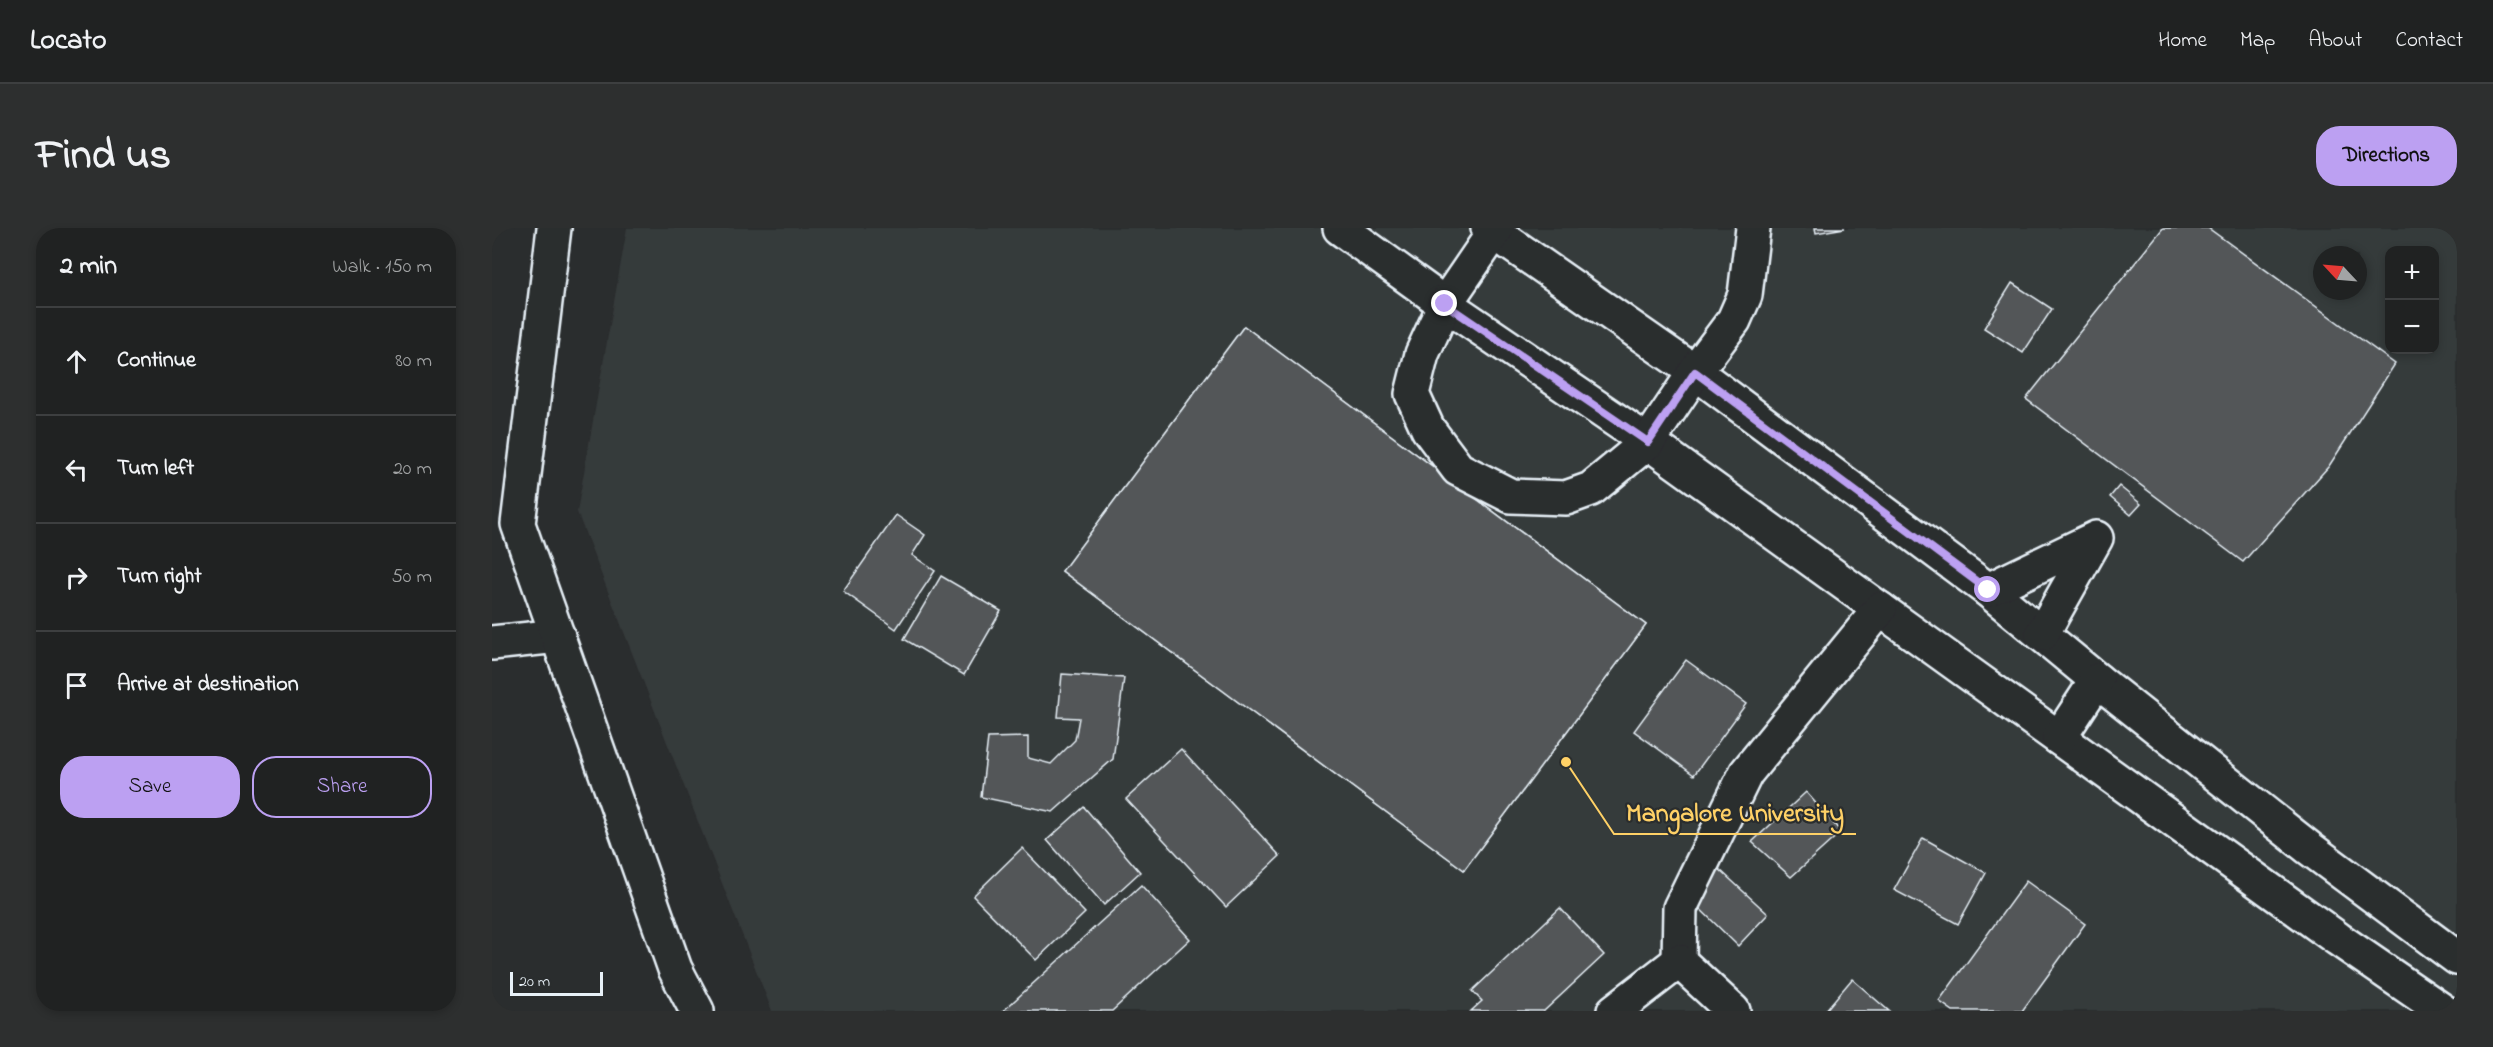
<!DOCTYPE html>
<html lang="en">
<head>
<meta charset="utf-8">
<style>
	:root { --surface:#202222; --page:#2d2f2f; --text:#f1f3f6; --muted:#a2a4a5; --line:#3d3f40; --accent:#bca0f2 }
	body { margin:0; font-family:"Indie Flower",sans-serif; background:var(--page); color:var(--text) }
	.controls { position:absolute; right:18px; top:18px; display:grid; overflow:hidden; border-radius:12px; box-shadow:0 3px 9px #0003 }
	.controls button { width:54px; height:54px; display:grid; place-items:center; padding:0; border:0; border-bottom:2px solid var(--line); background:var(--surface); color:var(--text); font:30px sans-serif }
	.compass { position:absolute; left:1821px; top:18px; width:54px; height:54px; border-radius:50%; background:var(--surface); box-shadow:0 3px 9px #0003; rotate:296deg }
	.scale { position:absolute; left:18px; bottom:15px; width:93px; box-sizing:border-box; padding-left:6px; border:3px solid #e8f1f8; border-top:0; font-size:16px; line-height:21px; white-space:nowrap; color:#e8f1f8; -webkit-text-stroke:4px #2a2d2e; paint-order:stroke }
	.stop { position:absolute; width:18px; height:18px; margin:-14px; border:4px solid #bca0f2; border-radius:50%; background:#fff }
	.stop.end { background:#bca0f2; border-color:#fff; box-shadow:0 2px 6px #0008 }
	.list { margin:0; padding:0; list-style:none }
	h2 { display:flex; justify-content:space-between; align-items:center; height:78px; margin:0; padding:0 24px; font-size:26px }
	h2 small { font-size:20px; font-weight:400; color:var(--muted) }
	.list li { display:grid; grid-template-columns:39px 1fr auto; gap:18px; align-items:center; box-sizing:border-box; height:108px; padding:0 24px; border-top:2px solid var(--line) }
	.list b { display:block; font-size:22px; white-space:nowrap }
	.list em { font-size:20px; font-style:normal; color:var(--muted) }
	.actions { display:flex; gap:12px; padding:18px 24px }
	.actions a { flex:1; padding:14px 0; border:2px solid var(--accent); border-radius:24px; text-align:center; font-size:21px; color:var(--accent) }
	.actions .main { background:var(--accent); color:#111 }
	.icon { flex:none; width:33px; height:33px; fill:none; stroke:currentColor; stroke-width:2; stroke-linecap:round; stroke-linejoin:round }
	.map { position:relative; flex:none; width:1965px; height:783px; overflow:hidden; border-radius:24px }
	header { display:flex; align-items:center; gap:36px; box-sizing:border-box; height:84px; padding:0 30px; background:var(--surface); border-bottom:2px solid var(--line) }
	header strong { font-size:28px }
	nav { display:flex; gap:33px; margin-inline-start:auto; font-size:21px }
	.intro { display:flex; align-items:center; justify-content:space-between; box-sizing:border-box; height:144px; padding:0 36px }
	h1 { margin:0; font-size:42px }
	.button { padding:15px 27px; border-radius:24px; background:var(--accent); color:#111; font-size:21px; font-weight:700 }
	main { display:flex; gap:36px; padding:0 36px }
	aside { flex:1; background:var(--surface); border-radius:24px; box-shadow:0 3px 9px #0003 }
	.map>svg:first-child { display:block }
	.built { fill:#363a3b; fill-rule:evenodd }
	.building { fill:#535759; stroke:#e8f1f8; stroke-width:1.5; fill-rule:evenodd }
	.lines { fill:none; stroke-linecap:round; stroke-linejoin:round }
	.minor-casing { stroke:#e8f1f8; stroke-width:38 }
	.secondary-casing { stroke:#e8f1f8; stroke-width:38 }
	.minor { stroke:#2a2d2e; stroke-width:33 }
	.secondary { stroke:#2a2d2e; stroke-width:33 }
	.route { stroke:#bca0f2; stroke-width:8 }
	.leader { fill:none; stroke:#ffd166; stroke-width:2 }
	.callout-dot { fill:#ffd166; stroke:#2a2d2e; stroke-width:2 }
	.callout-label { font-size:26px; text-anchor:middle; font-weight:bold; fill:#ffd166; stroke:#2a2d2e; stroke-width:4.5; stroke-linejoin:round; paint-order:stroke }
</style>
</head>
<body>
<header>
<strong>Locato</strong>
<nav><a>Home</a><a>Map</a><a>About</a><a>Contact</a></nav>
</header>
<div class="intro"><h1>Find us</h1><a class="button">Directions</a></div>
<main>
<aside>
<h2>2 min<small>Walk · 150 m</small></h2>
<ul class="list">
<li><svg class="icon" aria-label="ahead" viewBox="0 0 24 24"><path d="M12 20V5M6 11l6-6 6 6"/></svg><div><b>Continue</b></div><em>80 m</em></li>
<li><svg class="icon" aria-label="left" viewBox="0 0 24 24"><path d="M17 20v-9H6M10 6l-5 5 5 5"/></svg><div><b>Turn left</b></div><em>20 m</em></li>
<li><svg class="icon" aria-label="right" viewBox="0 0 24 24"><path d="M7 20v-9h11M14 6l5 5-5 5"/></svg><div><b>Turn right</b></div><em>50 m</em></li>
<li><svg class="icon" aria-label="arrive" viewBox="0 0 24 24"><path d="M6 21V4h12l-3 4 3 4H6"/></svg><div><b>Arrive at destination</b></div></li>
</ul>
<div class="actions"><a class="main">Save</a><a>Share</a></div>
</aside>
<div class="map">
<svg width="1965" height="783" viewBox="0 0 1965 783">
	<rect width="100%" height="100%" fill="#2a2d2e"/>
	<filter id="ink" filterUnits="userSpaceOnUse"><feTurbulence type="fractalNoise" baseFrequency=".0167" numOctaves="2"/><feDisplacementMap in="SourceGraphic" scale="12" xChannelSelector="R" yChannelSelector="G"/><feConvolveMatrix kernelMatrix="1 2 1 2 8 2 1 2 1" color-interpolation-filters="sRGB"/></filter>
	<g filter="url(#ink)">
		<path class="built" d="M135,0H1965V783H280L85,284ZM1898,22H1942V122H1898ZM1830,27H1866V63H1830Z"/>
		<g class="building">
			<path d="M1323,0H1353L1324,5Z"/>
			<path d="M1671,0H1716L1903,136L1837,238L1751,334L1534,171Z"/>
			<path d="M1520,55L1560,81L1531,125L1492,100Z"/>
			<path d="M752,98L1154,397L972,642L570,343ZM790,214L901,297L793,441L681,359ZM957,335L1068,418L961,562L849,481Z"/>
			<path d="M752,98L1154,397L972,642L570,343Z"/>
			<path d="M1627,258L1649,276L1639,287L1618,269Z"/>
			<path d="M404,287L433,307L420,327L443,343L404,401L351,363Z"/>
			<path d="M449,348L509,383L472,447L412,411Z"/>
			<path d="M1194,432L1254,476L1202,547L1142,503Z"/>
			<path d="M570,446L632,450L621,531L561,584L489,569L496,510L536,509V530L559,536L583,512L587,490L566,489Z"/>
			<path d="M689,521L788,628L734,679L634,571Z"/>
			<path d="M1314,564L1349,604L1299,649L1260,614Z"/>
			<path d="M592,579L648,644L612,677L555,612Z"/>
			<path d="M1431,610L1494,645L1466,696L1402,662Z"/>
			<path d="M530,620L593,685L544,732L481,668Z"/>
			<path d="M1227,641L1276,686L1246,718L1200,673Z"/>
			<path d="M1534,653L1593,696L1530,783H1461L1447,773Z"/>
			<path d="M649,657L698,711L620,783H511Z"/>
			<path d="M1068,680L1112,727L1052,783H979L990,773L980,763Z"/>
			<path d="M1360,751L1397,783H1333Z"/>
		</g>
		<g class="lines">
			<defs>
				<g id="minor">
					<path d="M848,0L953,76L1156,214L1846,711L1951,783"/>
					<path d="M996,0L1203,144L1496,362L1605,452L1817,620L1965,730"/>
					<path d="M1005,0L953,76L930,126L920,166L936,201L966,241L1019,268L1074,270L1099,261L1156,214L1203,144L1242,92L1253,67L1261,0"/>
					<path d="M1496,362L1604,310L1550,406"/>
					<path d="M0,415L66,408"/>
					<path d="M1567,510L1605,452"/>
					<path d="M1187,733L1188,680L1254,545L1388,381"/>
					<path d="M1122,783L1187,733L1241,783"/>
				</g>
				<path id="secondary" d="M62,0L26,296L183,741L205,783"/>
			</defs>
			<use href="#minor" class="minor-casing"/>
			<use href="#secondary" class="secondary-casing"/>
			<use href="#minor" class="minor"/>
			<use href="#secondary" class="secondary"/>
		</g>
	</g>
	<g class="lines" filter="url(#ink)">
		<path class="route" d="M953,76L1156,214L1203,144L1496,362"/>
	</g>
	<path class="leader" d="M1074 534L1122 606H1364"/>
	<circle class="callout-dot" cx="1074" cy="534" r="6"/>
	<g class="callout-label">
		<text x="1243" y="593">Mangalore University</text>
	</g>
</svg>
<div class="controls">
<button>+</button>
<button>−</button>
</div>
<svg class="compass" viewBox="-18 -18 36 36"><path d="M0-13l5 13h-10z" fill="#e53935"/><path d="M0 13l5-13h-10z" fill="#a2a4a5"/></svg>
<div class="scale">20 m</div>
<div class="stop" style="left:1496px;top:362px"></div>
<div class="stop end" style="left:953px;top:76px"></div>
</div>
</main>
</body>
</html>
